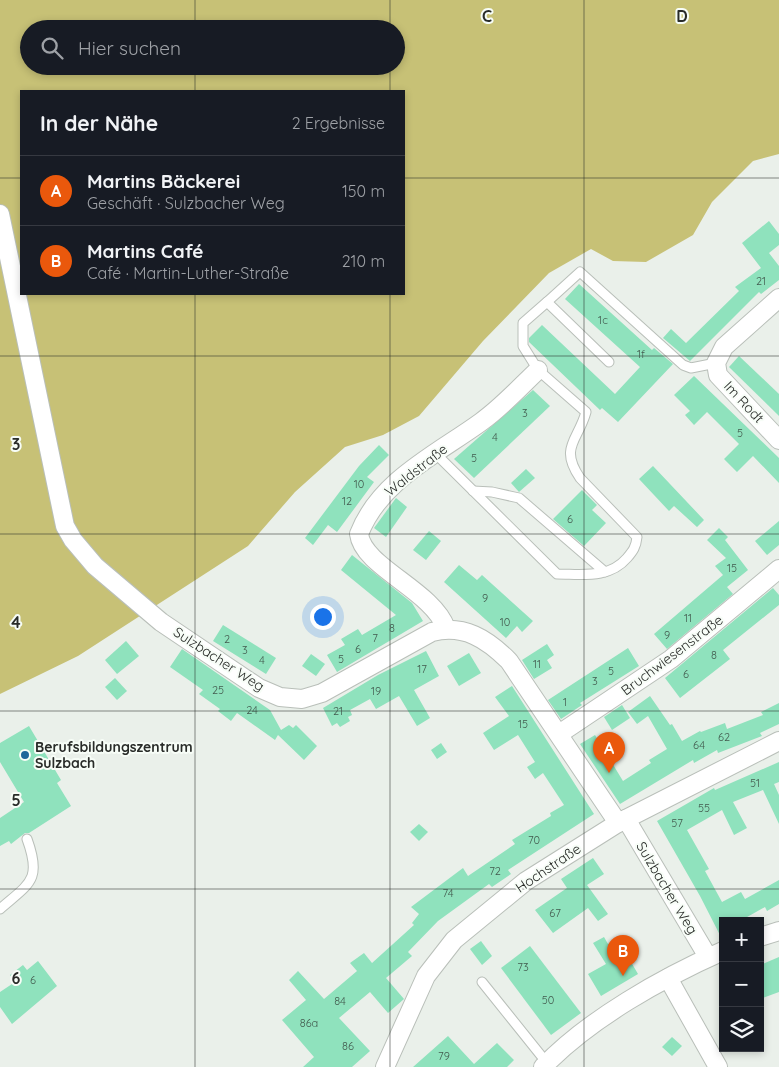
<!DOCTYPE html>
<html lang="de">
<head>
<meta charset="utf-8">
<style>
	:root { --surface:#171b24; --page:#242831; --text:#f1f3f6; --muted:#9ea1a6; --line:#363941; --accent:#ea580c }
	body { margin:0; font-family:Quicksand,sans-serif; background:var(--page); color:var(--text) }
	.controls { position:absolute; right:15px; bottom:15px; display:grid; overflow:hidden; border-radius:0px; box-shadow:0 2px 8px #0003 }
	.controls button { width:45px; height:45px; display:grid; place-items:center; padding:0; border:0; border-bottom:1px solid var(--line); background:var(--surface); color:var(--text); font:25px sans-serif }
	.you { position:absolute; left:322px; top:616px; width:18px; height:18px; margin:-12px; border:4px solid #fff; border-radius:50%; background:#1a73e8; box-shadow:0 0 0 8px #1a73e833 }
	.badge { display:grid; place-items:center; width:32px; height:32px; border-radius:50%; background:var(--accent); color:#fff; font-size:16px; font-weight:700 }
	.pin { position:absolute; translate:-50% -41px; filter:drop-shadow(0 1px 2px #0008) }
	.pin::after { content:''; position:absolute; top:26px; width:18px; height:15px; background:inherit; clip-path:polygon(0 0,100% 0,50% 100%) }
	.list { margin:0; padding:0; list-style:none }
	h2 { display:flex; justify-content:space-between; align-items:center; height:65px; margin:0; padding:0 20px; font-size:21px }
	h2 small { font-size:16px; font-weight:400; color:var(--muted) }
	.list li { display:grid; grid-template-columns:32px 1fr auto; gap:15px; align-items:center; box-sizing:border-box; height:70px; padding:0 20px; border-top:1px solid var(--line) }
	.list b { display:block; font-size:19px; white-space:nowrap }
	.list p { margin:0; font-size:16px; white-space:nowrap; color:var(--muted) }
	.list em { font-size:16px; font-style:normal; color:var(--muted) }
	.icon { flex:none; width:28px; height:28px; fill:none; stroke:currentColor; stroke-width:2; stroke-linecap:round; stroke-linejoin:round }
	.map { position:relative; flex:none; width:779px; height:1067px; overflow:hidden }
	.search { position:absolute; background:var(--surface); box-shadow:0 2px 8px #0003; left:20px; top:20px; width:385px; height:55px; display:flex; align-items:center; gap:12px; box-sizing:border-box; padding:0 18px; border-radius:28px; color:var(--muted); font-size:19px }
	.panel { position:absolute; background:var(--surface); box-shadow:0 2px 8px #0003; left:20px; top:90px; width:385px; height:205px; border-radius:0px }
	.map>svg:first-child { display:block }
	.forest { fill:#c7c176; fill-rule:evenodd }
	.building { fill:#8fe2bd }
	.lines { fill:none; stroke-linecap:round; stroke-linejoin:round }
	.service-casing { stroke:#b9bfb9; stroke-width:11 }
	.minor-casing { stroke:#b9bfb9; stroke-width:20 }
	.service { stroke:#fff; stroke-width:9 }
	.minor { stroke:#fff; stroke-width:18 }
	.grid { fill:none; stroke:#292c29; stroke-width:1; stroke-opacity:0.55 }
	.poi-dot { fill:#1d669a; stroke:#f7fdf7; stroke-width:2 }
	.labels { text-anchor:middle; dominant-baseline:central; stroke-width:4; stroke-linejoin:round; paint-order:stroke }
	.number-label { font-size:11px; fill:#425a4e }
	.street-label { font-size:14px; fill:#292c29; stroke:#f7fdf7 }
	.poi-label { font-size:14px; font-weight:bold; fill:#292c29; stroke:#f7fdf7; text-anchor:start }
	.grid-label { font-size:16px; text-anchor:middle; font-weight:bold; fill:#292c29; stroke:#f7fdf7; stroke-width:4; stroke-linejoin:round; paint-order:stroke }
</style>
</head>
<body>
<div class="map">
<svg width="779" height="1067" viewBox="0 0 779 1067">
	<rect width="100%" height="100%" fill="#eaf0ea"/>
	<path class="forest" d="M0,0H779V154L753,161L712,202L693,235L646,262L613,261L591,249L549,273L483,341L419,416L383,435L345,447L295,492L248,546L78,656L0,694ZM29,29H396V66H29ZM21,91H404V294H21Z"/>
	<g class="building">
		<path d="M769,221L779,234V245L769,253L779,266V280L761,294L759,292L690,361L663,338L671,329L686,343L739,291L735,287L761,268L742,243Z"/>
		<path d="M579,284L652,350L654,348L673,364L618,422L602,408L600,410L529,342V338L542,325L615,394L640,367L565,299Z"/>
		<path d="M739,356L779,394V416L729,367Z"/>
		<path d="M694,376L779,458V483L753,456L737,472L724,459L739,444L707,412L694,425L685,415L690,411L674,395Z"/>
		<path d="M533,390L550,406L474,478L454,459Z"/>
		<path d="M379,445L389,455L367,477L374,482L337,532L328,525L313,545L305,538L359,466Z"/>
		<path d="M653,466L704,520L697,527L674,506L669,511L639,479Z"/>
		<path d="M526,469L535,478L519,492L511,483Z"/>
		<path d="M582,490L597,505L592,510L606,523L584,546L553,519Z"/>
		<path d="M396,498L407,507L386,537L374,528Z"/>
		<path d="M779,521V545L767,555L755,541Z"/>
		<path d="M719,528L728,537L725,540L748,570L727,587L733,594L667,649L654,634L723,575L715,566L726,558L707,540Z"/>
		<path d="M429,531L441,541L426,560L413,550Z"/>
		<path d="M352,555L412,603L423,621L337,672L327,655L345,645L341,639L358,629L362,635L396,615L341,570Z"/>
		<path d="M459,565L477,580L482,575L533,621L522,632L517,626L506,638L444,582Z"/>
		<path d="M773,588L779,595V605L723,650L730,659L680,698L665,678Z"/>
		<path d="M223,625L276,658L266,674L213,641Z"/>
		<path d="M126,641L139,656L117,674L105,660Z"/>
		<path d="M547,644L554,655L547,660L552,668L534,679L522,660Z"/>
		<path d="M628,648L639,666L580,703L582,705L561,719L548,700Z"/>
		<path d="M182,649L270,710L281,730L289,725L293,728L296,725L317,746L304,760L278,735L275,740L237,713L231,721L218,711L220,709L199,694L203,690L170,667Z"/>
		<path d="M426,651L439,676L414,690L430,718L417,726L399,696L376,709L370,699L350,710L352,715L348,717L350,721L340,727L337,723L332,726L323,708L378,675Z"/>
		<path d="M469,653L481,673L459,686L447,666Z"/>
		<path d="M311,654L325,664L316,676L302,666Z"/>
		<path d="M115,678L127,691L117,700L105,687Z"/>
		<path d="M512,686L594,814L508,870L511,874L492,887L489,884L438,921L408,952L412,956L386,978L404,999L388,1013L370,992L339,1018L370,1051L352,1067H303L314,1057L282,1020L306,1000L289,980L298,971L324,999L357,971L350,963L364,953L372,963L414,925L412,923L419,914L411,907L463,868L468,876L515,844L512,840L551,816L550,813L564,805L543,773L535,779L527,767L535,762L518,735L494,750L483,733L509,716L495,697Z"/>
		<path d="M650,696L670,725L672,724L682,741L700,731L701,732L725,723L727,729L763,715L761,712L779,703V724L760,733L762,736L718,753L717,750L694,763L693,760L620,804L580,744L595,735L623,781L651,763L649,760L667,749L648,716L637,724L628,712Z"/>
		<path d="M622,705L630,718L612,730L604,717Z"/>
		<path d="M29,726L61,780L57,783L71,806L29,833H25L11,844L9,841L0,846V818L24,802L0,762V743Z"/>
		<path d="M441,743L447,752L437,759L431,750Z"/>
		<path d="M779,762V782L774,784L779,795V824L763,790L733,802L747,828L734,835L722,810L687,830L709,869L705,871L722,902L741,892L745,899L779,880V904L767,911L765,907L740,921H723V941L700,896L657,821L714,788L715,790Z"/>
		<path d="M419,824L428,832L419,841L410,832Z"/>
		<path d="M593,858L604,874L587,885L608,914L598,921L588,908L553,933L535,910L567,888L561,879Z"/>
		<path d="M604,937L608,944L617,938L638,974L601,996L588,974L606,964L593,943Z"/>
		<path d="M481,941L492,956L482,965L470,949Z"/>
		<path d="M530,946L581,1013L551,1035L501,968Z"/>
		<path d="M779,957V992L760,999V965Z"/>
		<path d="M38,961L57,986L12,1024L0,1007V992L15,982L10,975L23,965L27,970Z"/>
		<path d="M448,1036L474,1064L497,1043L514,1060L507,1067H413Z"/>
		<path d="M672,1037L682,1046L672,1056L662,1047Z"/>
	</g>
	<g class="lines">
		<defs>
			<g id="service">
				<path d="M547,302L580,272L683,365L691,368L716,363"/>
				<path d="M435,453L557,574C582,574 609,579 627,558C633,551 636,547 637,537L580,478C559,447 578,441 586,412L538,370L523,346V323L547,302L609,362"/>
				<path d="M473,491L492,492L519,498L605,572"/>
				<path d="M0,909C30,883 42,880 27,839"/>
				<path d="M482,982L547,1063"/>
			</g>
			<g id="minor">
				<path d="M0,214L65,526L73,540L95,566L161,622L259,688L280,697L302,699L322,693L432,632C464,624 487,639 509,661L618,823"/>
				<path d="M779,298L724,347L716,363L718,375L779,440"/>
				<path d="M446,628C432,590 363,567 359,534C380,480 437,454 481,422C502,407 520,387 538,370"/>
				<path d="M559,734L671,659L779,569"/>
				<path d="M626,819L708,957"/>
				<path d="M760,937L779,931"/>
				<path d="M668,978L718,1067"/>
				<path d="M385,1067L426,976L454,940L526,881L618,823L779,741"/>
				<path d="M543,1067C589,1019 662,978 723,951"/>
			</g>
		</defs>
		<use href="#service" class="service-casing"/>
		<use href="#minor" class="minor-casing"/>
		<use href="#service" class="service"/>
		<use href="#minor" class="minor"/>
	</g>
	<path class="grid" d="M195,0V29M390,0V29M584,0V1067M195,66V91M390,66V91M0,178H21M404,178H779M195,294V1067M390,294V1067M0,356H779M0,534H779M0,711H779M0,889H779"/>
	<circle class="poi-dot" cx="25" cy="755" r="5"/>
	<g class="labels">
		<g class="number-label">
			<text x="761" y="281">21</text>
			<text x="603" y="320">1c</text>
			<text x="641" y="354">1f</text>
			<text x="525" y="413">3</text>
			<text x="740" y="433">5</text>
			<text x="495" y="437">4</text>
			<text x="474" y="458">5</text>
			<text x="359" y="484">10</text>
			<text x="347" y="501">12</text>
			<text x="570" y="519">6</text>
			<text x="732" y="568">15</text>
			<text x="485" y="598">9</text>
			<text x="688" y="618">11</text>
			<text x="505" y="622">10</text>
			<text x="392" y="628">8</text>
			<text x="667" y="635">9</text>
			<text x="375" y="638">7</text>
			<text x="227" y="639">2</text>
			<text x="358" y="649">6</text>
			<text x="245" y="650">3</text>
			<text x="714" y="655">8</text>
			<text x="341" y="659">5</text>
			<text x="262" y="660">4</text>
			<text x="537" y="664">11</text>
			<text x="422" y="669">17</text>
			<text x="611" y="671">5</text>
			<text x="686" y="674">6</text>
			<text x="595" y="681">3</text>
			<text x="218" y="690">25</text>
			<text x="376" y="691">19</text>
			<text x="565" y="702">1</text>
			<text x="252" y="710">24</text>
			<text x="338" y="711">21</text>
			<text x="523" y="724">15</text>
			<text x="724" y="737">62</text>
			<text x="699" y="745">64</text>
			<text x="755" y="783">51</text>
			<text x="704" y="808">55</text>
			<text x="677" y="823">57</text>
			<text x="534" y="840">70</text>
			<text x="495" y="871">72</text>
			<text x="448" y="893">74</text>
			<text x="555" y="913">67</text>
			<text x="523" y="967">73</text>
			<text x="33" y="980">6</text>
			<text x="548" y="1000">50</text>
			<text x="340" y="1001">84</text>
			<text x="309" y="1023">86a</text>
			<text x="348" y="1046">86</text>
			<text x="444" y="1056">79</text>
		</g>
		<g class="street-label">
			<text transform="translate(744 402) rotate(47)">Im Rodt</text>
			<text transform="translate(416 470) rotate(-38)">Waldstraße</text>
			<text transform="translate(672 655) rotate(-37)">Bruchwiesenstraße</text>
			<text transform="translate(219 659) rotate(33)">Sulzbacher Weg</text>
			<text transform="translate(548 868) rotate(-34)">Hochstraße</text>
			<text transform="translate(667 888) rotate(59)">Sulzbacher Weg</text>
		</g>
		<g class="poi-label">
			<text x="35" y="747">Berufsbildungszentrum<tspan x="35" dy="16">Sulzbach</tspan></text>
		</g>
	</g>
	<g class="grid-label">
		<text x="487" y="22">C</text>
		<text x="682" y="22">D</text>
		<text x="16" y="450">3</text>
		<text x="16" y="628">4</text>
		<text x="16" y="806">5</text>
		<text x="16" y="984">6</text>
	</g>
</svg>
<div class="controls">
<button>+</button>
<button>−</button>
<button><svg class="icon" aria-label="layers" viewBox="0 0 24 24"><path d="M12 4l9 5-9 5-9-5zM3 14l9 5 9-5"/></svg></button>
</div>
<div class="you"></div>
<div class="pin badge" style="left:609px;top:773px">A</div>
<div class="pin badge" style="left:623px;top:976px">B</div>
<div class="search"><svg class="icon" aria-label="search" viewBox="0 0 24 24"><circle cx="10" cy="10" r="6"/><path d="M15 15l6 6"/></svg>Hier suchen</div>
<section class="panel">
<h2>In der Nähe<small>2 Ergebnisse</small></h2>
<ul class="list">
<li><span class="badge">A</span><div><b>Martins Bäckerei</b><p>Geschäft · Sulzbacher Weg</p></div><em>150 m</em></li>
<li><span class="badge">B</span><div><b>Martins Café</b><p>Café · Martin-Luther-Straße</p></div><em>210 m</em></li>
</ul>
</section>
</div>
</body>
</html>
